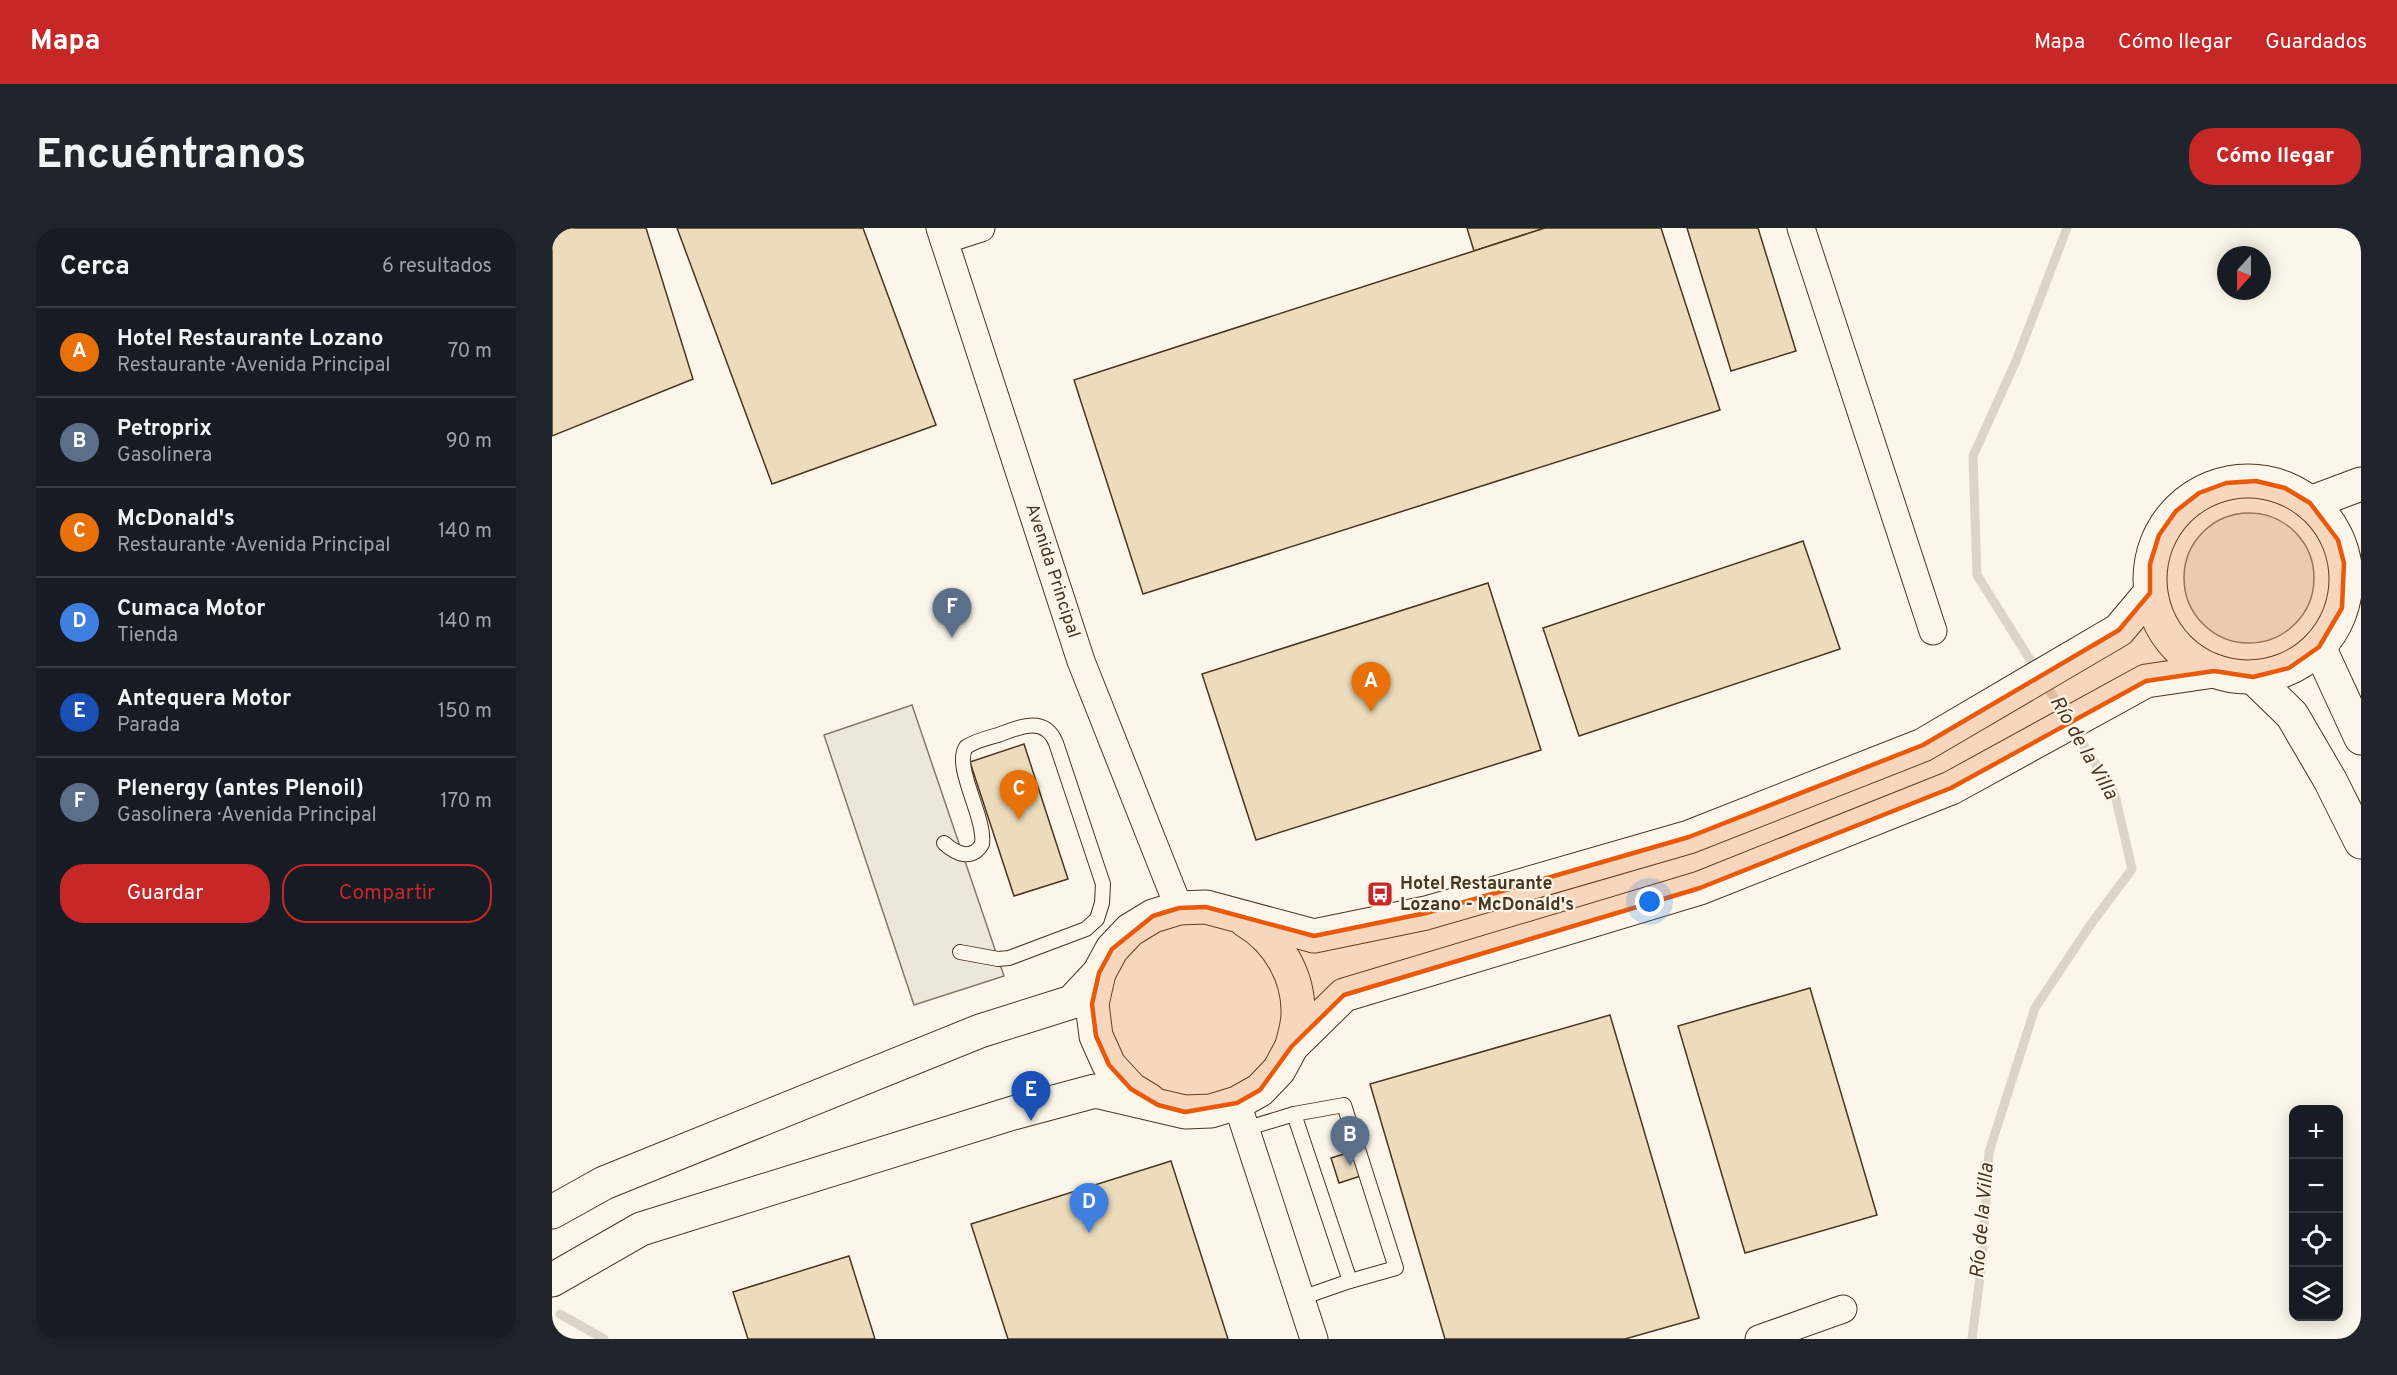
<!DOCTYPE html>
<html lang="es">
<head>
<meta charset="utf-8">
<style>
	:root { --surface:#171b24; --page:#20242c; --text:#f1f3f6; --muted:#9ea1a6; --line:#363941; --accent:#c62828 }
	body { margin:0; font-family:Overpass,sans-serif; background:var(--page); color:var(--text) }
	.controls { position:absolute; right:18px; bottom:18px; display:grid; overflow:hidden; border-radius:12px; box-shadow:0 3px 15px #0003 }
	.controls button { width:54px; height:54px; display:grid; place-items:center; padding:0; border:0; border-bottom:2px solid var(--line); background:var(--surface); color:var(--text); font:30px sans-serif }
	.compass { position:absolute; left:1665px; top:18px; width:54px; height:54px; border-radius:50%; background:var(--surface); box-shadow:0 3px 15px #0003; rotate:201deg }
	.you { position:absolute; left:1098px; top:674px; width:21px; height:21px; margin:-15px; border:4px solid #fff; border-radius:50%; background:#1a73e8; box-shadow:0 0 0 9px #1a73e833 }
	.badge { display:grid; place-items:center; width:39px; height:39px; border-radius:50%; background:var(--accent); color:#fff; font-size:20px; font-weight:700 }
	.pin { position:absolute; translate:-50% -50px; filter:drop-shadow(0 2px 3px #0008) }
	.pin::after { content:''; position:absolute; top:32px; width:21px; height:18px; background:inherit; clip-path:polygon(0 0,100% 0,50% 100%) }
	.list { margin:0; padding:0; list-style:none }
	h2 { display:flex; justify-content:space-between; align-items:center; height:78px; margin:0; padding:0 24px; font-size:26px }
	h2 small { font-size:20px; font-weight:400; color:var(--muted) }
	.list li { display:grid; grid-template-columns:39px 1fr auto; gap:18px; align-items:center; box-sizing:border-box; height:90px; padding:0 24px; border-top:2px solid var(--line) }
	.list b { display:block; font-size:22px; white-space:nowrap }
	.list p { margin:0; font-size:20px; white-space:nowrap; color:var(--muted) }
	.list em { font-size:20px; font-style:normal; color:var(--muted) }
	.actions { display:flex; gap:12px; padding:18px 24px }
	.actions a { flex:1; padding:14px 0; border:2px solid var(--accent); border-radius:24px; text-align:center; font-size:21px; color:var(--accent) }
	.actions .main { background:var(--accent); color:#fff }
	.icon { flex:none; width:33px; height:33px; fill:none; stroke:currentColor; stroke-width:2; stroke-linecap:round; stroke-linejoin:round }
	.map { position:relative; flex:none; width:1809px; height:1111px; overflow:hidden; border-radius:24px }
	header { display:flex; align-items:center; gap:36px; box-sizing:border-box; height:84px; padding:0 30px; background:var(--accent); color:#fff }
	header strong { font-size:28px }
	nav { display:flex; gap:33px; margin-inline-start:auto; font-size:21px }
	.intro { display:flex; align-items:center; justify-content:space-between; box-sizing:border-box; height:144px; padding:0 36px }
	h1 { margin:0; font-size:42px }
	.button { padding:15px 27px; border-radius:24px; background:var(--accent); color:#fff; font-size:21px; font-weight:700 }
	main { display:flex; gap:36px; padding:0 36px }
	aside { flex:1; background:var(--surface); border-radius:24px; box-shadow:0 3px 15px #0003 }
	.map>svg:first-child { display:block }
	.green { fill:#ede6d9; stroke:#887966; stroke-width:1.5 }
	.parking { fill:#ede7d9; stroke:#887966; stroke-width:1.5 }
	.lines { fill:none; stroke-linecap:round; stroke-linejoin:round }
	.stream { stroke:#dcd4c6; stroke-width:9 }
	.building { fill:#ecdcbc; stroke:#4a3520; stroke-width:1.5 }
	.service-casing { stroke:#4a3520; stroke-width:16 }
	.minor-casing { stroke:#4a3520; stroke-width:29 }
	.tertiary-casing { stroke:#4a3520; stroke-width:35 }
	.service { stroke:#fbf6e9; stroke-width:14 }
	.minor { stroke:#fbf6e9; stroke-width:27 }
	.tertiary { stroke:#fbf6e9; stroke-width:33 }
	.marked { fill:#e8590c; fill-opacity:0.2; stroke:#e8590c; stroke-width:4.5; stroke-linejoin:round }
	.labels { text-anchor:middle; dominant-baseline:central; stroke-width:4.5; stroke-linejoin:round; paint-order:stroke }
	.street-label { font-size:18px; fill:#4a3520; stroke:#fbf6e9 }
	.poi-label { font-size:18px; font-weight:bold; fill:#4a3520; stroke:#fbf6e9; text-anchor:start }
	.water-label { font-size:20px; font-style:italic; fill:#4a3520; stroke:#fbf6e9 }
</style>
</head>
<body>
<header>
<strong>Mapa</strong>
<nav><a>Mapa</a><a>Cómo llegar</a><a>Guardados</a></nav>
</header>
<div class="intro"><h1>Encuéntranos</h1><a class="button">Cómo llegar</a></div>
<main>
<aside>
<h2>Cerca<small>6 resultados</small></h2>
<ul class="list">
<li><span class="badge" style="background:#e8710a">A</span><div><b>Hotel Restaurante Lozano</b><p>Restaurante · Avenida Principal</p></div><em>70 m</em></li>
<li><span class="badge" style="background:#5c6f8a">B</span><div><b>Petroprix</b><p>Gasolinera</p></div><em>90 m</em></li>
<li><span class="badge" style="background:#e8710a">C</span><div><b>McDonald's</b><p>Restaurante · Avenida Principal</p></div><em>140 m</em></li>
<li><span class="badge" style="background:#3f7fe0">D</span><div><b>Cumaca Motor</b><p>Tienda</p></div><em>140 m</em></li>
<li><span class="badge" style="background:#1a4fb4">E</span><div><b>Antequera Motor</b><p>Parada</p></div><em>150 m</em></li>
<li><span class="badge" style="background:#5c6f8a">F</span><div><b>Plenergy (antes Plenoil)</b><p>Gasolinera · Avenida Principal</p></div><em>170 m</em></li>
</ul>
<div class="actions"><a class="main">Guardar</a><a>Compartir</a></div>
</aside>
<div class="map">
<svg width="1809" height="1111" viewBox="0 0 1809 1111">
	<rect width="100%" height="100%" fill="#fbf6e9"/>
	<circle class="green" cx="1697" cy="350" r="65"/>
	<path class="parking" d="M360,477L452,748L362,777L272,507Z"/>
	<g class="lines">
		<g class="stream">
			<path d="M8,1086L52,1111"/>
			<path d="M1420,1111L1430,1033L1437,924L1483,780L1539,696L1580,641L1563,567L1425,347L1421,228L1464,133L1515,0"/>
		</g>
	</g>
	<g class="building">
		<path d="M0,0H94L141,151L0,208Z"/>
		<path d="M125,0H311L384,197L220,256Z"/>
		<path d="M915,0H993L922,23Z"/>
		<path d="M993,0H1109L1168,182L591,366L522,152Z"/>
		<path d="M1135,0H1206L1244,123L1179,143Z"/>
		<path d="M1251,313L1288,421L1027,508L991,400Z"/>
		<path d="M936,355L989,522L704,612L650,446Z"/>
		<path d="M472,516L516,651L462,668L418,534Z"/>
		<path d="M1258,760L1325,987L1193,1025L1126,798Z"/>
		<path d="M1058,787L1147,1090L1073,1111H893L818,856Z"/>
		<path d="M811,920L818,945L787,955L779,930Z"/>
		<path d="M619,933L676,1111H456L419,996Z"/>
		<path d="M297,1028L323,1111H196L181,1064Z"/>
	</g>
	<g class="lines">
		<defs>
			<g id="service">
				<path d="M392,615C404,626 420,633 430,616C434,590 401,539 414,519C423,513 435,510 446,507C467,499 493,487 504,515L551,656L550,675L545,691L534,701L457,730L446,731L408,724"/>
				<path d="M742,886L792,877L844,1040L798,1053"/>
				<path d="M693,901L742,886L798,1053L749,1070"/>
			</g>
			<g id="minor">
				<path d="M388,0L529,433L627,680"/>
				<path d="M1249,0L1381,403"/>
				<path d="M392,12L429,0"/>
				<path d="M685,875L762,1111"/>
				<path d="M1207,1111L1291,1081"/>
			</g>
			<g id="tertiary">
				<circle cx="1696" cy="351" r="98"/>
				<path d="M1758,275L1809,256"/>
				<path d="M1767,419L1809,510"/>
				<path d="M1701,449L1740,487L1778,552L1809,614"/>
				<path d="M694,693C726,712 747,748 746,786C746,797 742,808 740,818"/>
				<path d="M597,872L579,861L557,837L544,808L540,776L547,745L560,721L578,702L601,688L627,680L654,679L762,708L874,685L1137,609L1371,517L1567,402L1598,365"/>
				<path d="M0,984L52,955L428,803L520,774L547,745"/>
				<path d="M0,1052L89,1001L461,885L543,863L633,884L659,883L685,875L708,862L727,842L740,818L792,767L1148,660L1399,560L1594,453L1662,443"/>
			</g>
		</defs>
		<use href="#service" class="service-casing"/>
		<use href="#minor" class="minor-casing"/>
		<use href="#tertiary" class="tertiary-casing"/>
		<use href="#service" class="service"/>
		<use href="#minor" class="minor"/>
		<use href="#tertiary" class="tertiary"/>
	</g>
	<path class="marked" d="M1704,253L1733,260L1758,275L1786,312L1792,335L1790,380L1767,419L1737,440L1701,449L1662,443L1594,453L1399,560L1148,660L792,767L740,818L708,862L685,875L633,884L606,877L579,861L557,837L544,808L540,776L547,745L560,721L601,688L627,680L654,679L762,708L874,685L1137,609L1371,517L1567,402L1598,365V336L1607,307L1624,283L1647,265L1674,255Z"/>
	<defs>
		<symbol id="bus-square" viewBox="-11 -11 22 22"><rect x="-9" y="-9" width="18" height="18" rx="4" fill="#c62828" stroke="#fbf6e9"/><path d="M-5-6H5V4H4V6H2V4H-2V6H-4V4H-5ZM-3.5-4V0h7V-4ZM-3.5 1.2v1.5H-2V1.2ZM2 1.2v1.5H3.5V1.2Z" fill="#fff"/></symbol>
	</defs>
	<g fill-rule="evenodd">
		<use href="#bus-square" x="813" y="651" width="30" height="30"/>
	</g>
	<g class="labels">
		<g class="street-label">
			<text transform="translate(500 343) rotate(72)">Avenida Principal</text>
		</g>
		<g class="poi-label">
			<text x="848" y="656">Hotel Restaurante<tspan x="848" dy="21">Lozano - McDonald's</tspan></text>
		</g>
		<g class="water-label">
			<text transform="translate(1531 520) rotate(60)">Río de la Villa</text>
			<text transform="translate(1431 993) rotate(-85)">Río de la Villa</text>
		</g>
	</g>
</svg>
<div class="controls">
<button>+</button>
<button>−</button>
<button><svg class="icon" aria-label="locate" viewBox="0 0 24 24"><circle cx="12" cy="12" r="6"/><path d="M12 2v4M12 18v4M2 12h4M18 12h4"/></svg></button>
<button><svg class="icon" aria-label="layers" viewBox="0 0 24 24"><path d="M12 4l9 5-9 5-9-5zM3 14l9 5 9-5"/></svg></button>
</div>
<svg class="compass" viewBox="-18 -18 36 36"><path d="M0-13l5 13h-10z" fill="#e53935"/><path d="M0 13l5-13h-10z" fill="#9ea1a6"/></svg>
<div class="you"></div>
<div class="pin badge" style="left:819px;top:484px;background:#e8710a">A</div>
<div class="pin badge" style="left:798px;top:938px;background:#5c6f8a">B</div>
<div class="pin badge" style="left:467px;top:592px;background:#e8710a">C</div>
<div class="pin badge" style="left:537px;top:1005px;background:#3f7fe0">D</div>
<div class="pin badge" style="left:479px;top:893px;background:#1a4fb4">E</div>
<div class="pin badge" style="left:400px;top:410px;background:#5c6f8a">F</div>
</div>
</main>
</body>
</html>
